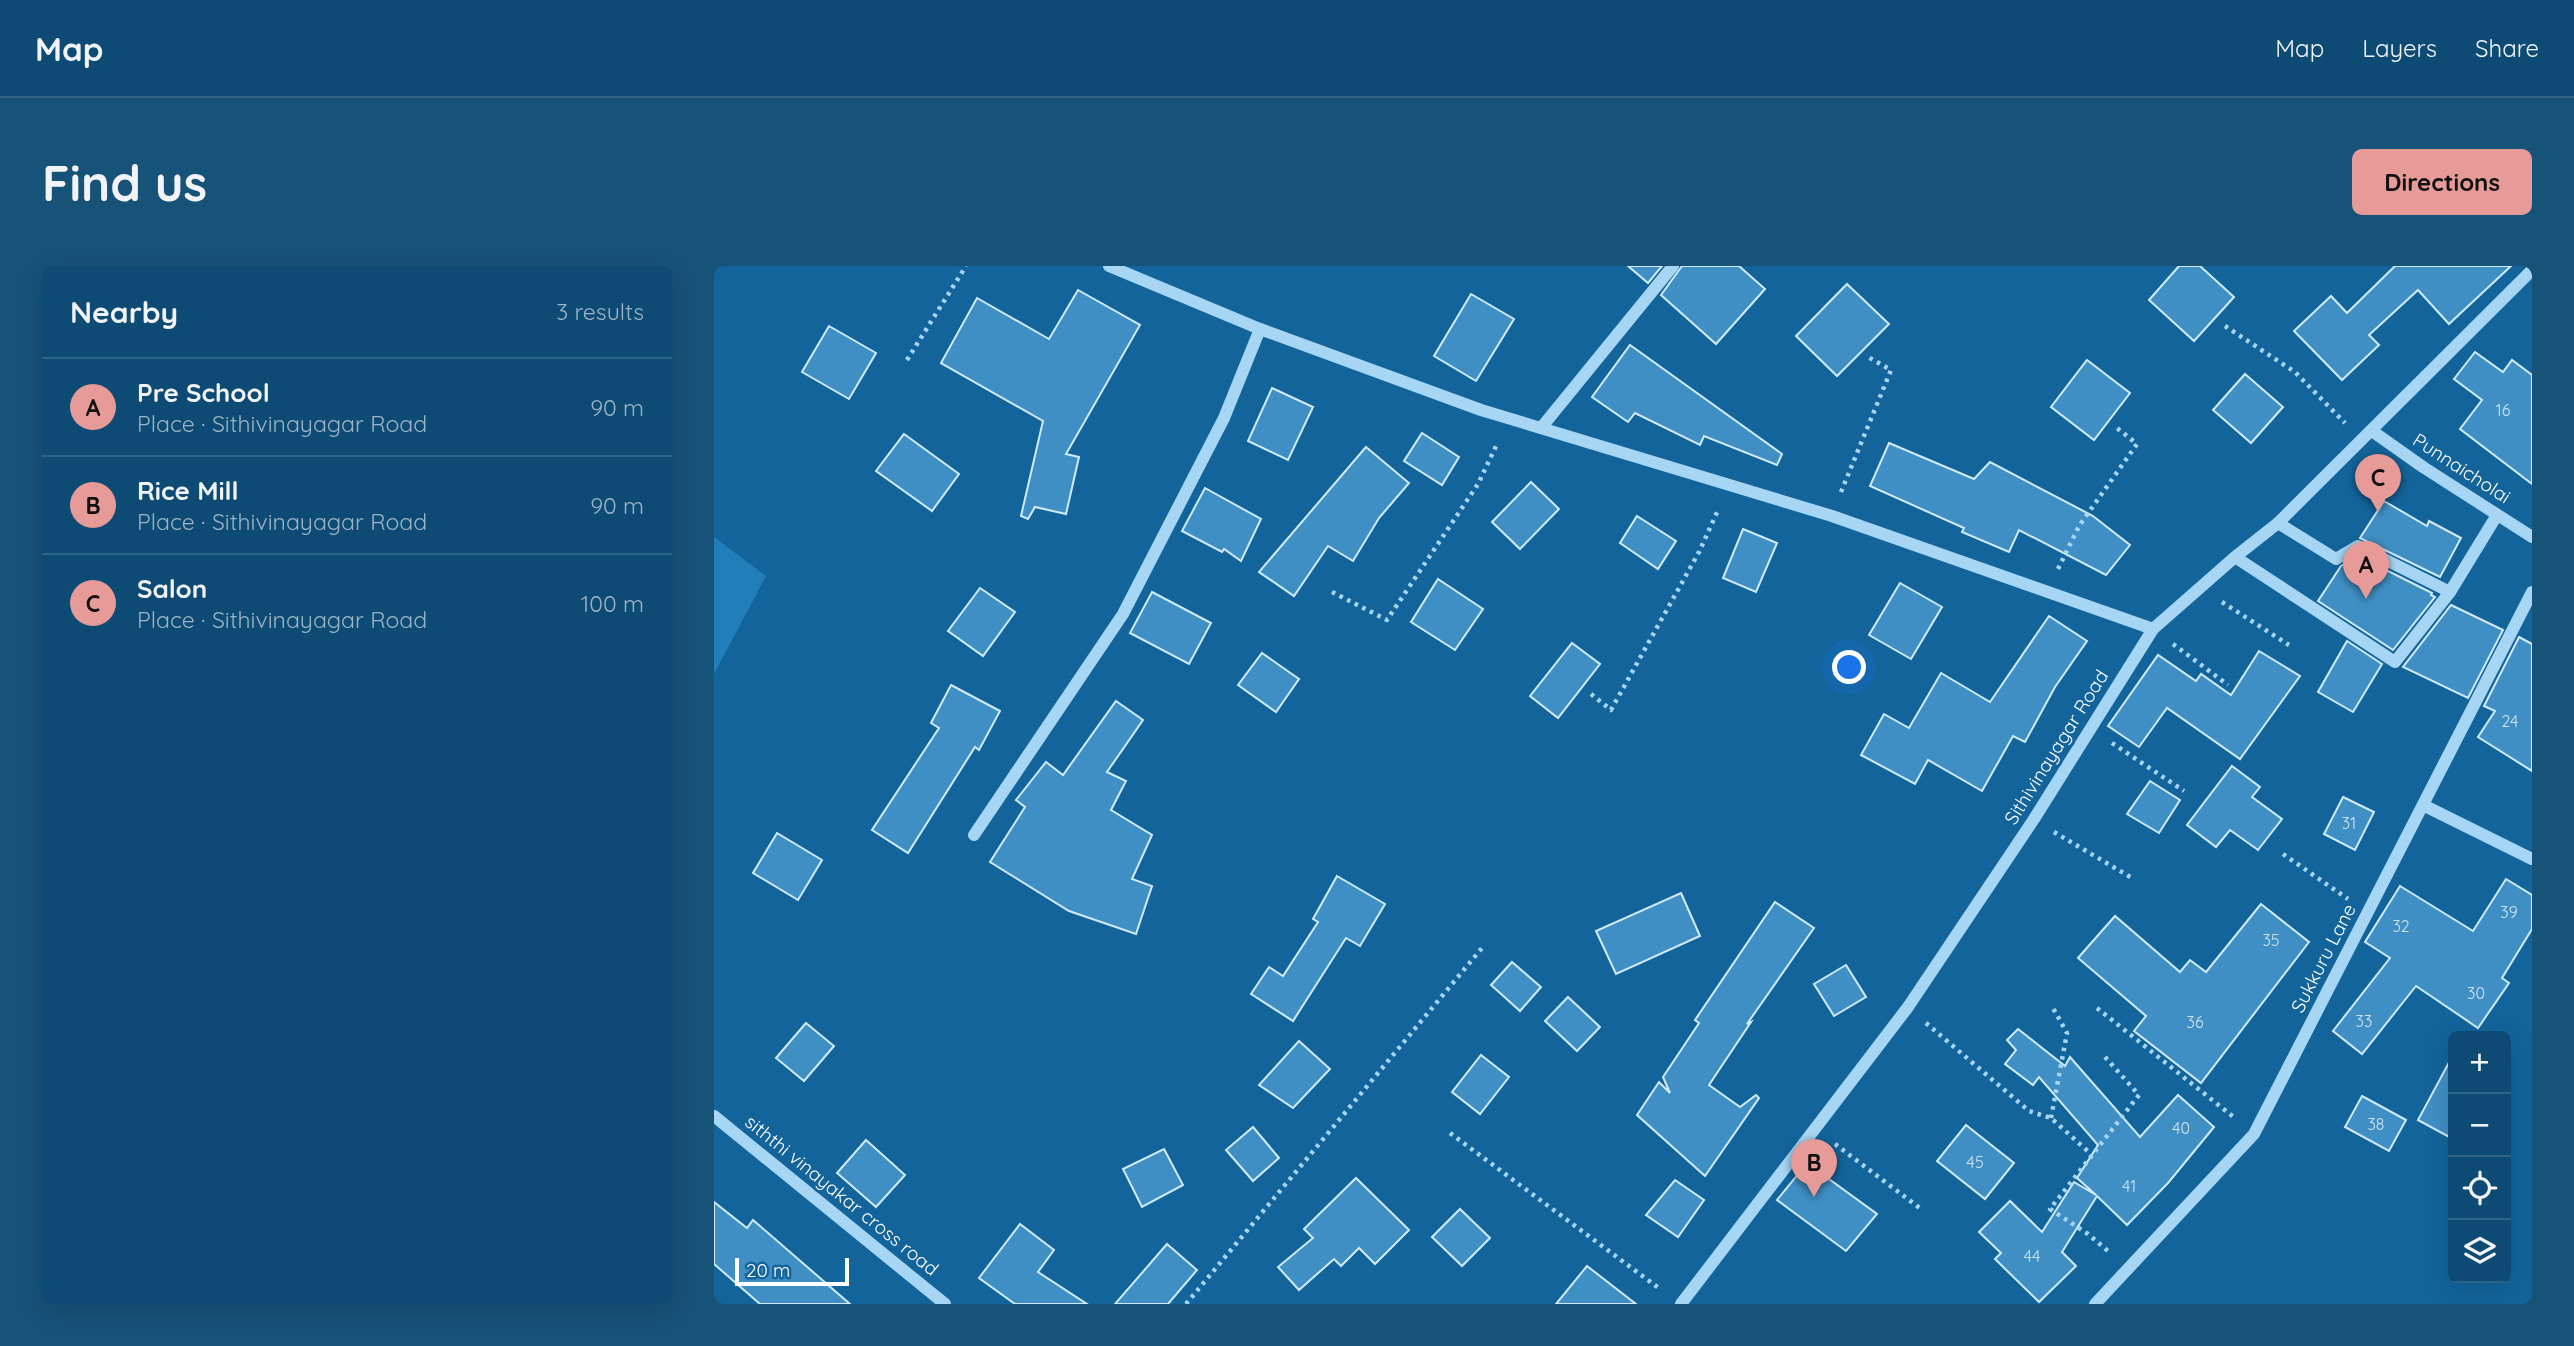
<!DOCTYPE html>
<html lang="en">
<head>
<meta charset="utf-8">
<style>
	:root { --surface:#0e4b74; --page:#175279; --text:#f1f3f6; --muted:#9bb3c5; --line:#2e6386; --accent:#e69b98 }
	body { margin:0; font-family:Quicksand,sans-serif; background:var(--page); color:var(--text) }
	.controls { position:absolute; right:21px; bottom:21px; display:grid; overflow:hidden; border-radius:10px; box-shadow:0 7px 28px #0002 }
	.controls button { width:63px; height:63px; display:grid; place-items:center; padding:0; border:0; border-bottom:2px solid var(--line); background:var(--surface); color:var(--text); font:35px sans-serif }
	.scale { position:absolute; left:21px; bottom:18px; width:114px; box-sizing:border-box; padding-left:7px; border:4px solid #fff; border-top:0; font-size:19px; line-height:24px; white-space:nowrap; color:#fff; -webkit-text-stroke:5px #13649b; paint-order:stroke }
	.you { position:absolute; left:1136px; top:402px; width:24px; height:24px; margin:-18px; border:5px solid #fff; border-radius:50%; background:#1a73e8; box-shadow:0 0 0 10px #1a73e833 }
	.badge { display:grid; place-items:center; width:46px; height:46px; border-radius:50%; background:var(--accent); color:#111; font-size:23px; font-weight:700 }
	.pin { position:absolute; translate:-50% -58px; filter:drop-shadow(0 2px 4px #0008) }
	.pin::after { content:''; position:absolute; top:37px; width:24px; height:21px; background:inherit; clip-path:polygon(0 0,100% 0,50% 100%) }
	.list { margin:0; padding:0; list-style:none }
	h2 { display:flex; justify-content:space-between; align-items:center; height:91px; margin:0; padding:0 28px; font-size:30px }
	h2 small { font-size:23px; font-weight:400; color:var(--muted) }
	.list li { display:grid; grid-template-columns:46px 1fr auto; gap:21px; align-items:center; box-sizing:border-box; height:98px; padding:0 28px; border-top:2px solid var(--line) }
	.list b { display:block; font-size:26px; white-space:nowrap }
	.list p { margin:0; font-size:23px; white-space:nowrap; color:var(--muted) }
	.list em { font-size:23px; font-style:normal; color:var(--muted) }
	.icon { flex:none; width:38px; height:38px; fill:none; stroke:currentColor; stroke-width:2; stroke-linecap:round; stroke-linejoin:round }
	.map { position:relative; flex:none; width:1818px; height:1038px; overflow:hidden; border-radius:10px }
	header { display:flex; align-items:center; gap:42px; box-sizing:border-box; height:98px; padding:0 35px; background:var(--surface); border-bottom:2px solid var(--line) }
	header strong { font-size:33px }
	nav { display:flex; gap:38px; margin-inline-start:auto; font-size:24px }
	.intro { display:flex; align-items:center; justify-content:space-between; box-sizing:border-box; height:168px; padding:0 42px }
	h1 { margin:0; font-size:49px }
	.button { padding:18px 32px; border-radius:10px; background:var(--accent); color:#111; font-size:24px; font-weight:700 }
	main { display:flex; gap:42px; padding:0 42px }
	aside { flex:1; background:var(--surface); border-radius:10px; box-shadow:0 7px 28px #0002 }
	.map>svg:first-child { display:block }
	.green { fill:#217eb8 }
	.building { fill:#408fc4; stroke:#cfebfd; stroke-width:2 }
	.lines { fill:none; stroke-linecap:round; stroke-linejoin:round }
	.path { stroke:#a7d6f4; stroke-width:4.5; stroke-dasharray:3.5 5; stroke-linecap:butt }
	.minor { stroke:#a7d6f4; stroke-width:12 }
	.labels { text-anchor:middle; dominant-baseline:central; stroke-width:6; stroke-linejoin:round; paint-order:stroke }
	.number-label { font-size:16px; fill:#cfe3f0 }
	.street-label { font-size:19px; fill:#fff; stroke:#13649b }
</style>
</head>
<body>
<header>
<strong>Map</strong>
<nav><a>Map</a><a>Layers</a><a>Share</a></nav>
</header>
<div class="intro"><h1>Find us</h1><a class="button">Directions</a></div>
<main>
<aside>
<h2>Nearby<small>3 results</small></h2>
<ul class="list">
<li><span class="badge">A</span><div><b>Pre School</b><p>Place · Sithivinayagar Road</p></div><em>90 m</em></li>
<li><span class="badge">B</span><div><b>Rice Mill</b><p>Place · Sithivinayagar Road</p></div><em>90 m</em></li>
<li><span class="badge">C</span><div><b>Salon</b><p>Place · Sithivinayagar Road</p></div><em>100 m</em></li>
</ul>
</aside>
<div class="map">
<svg width="1818" height="1038" viewBox="0 0 1818 1038">
	<rect width="100%" height="100%" fill="#13649b"/>
	<path class="green" d="M0,271L52,310L0,408Z"/>
	<g class="building">
		<path d="M914,0H948L934,17Z"/>
		<path d="M968,0H1025L1051,23L1002,78L947,29Z"/>
		<path d="M1465,0H1486L1520,31L1480,75L1435,34Z"/>
		<path d="M1797,0L1735,58L1704,24L1655,69L1665,79L1628,114L1580,65L1617,30L1633,47L1681,0Z"/>
		<path d="M1133,18L1175,58L1123,110L1082,70Z"/>
		<path d="M364,24L426,59L352,188L365,191L352,248L321,241L314,253L307,250L329,155L227,97L263,32L335,73Z"/>
		<path d="M757,28L800,53L762,115L720,90Z"/>
		<path d="M115,60L162,87L135,133L88,106Z"/>
		<path d="M916,79L1068,188L1063,199L990,170L986,179L921,147L914,156L878,131Z"/>
		<path d="M1761,86L1789,106L1798,94L1818,109V218L1746,163L1768,134L1740,113Z"/>
		<path d="M1373,94L1416,127L1380,174L1337,141Z"/>
		<path d="M1531,108L1569,141L1537,177L1499,144Z"/>
		<path d="M558,122L599,141L574,194L534,175Z"/>
		<path d="M708,167L745,191L728,219L690,195Z"/>
		<path d="M190,168L245,208L218,245L162,205Z"/>
		<path d="M1175,177L1260,213L1276,196L1379,250L1416,279L1392,309L1305,264L1295,286L1248,266L1250,262L1156,220Z"/>
		<path d="M652,181L695,217L665,252L639,295L614,280L580,330L545,306Z"/>
		<path d="M817,216L845,243L806,283L778,256Z"/>
		<path d="M491,222L547,253L527,295L510,283L508,286L468,265Z"/>
		<path d="M1670,235L1713,260L1715,255L1747,272L1726,311L1646,272Z"/>
		<path d="M923,250L962,275L944,303L906,277Z"/>
		<path d="M1029,263L1063,277L1042,326L1009,312Z"/>
		<path d="M1644,290L1718,327L1717,329L1721,331L1679,384L1604,335L1627,300Z"/>
		<path d="M724,313L769,343L741,384L697,356Z"/>
		<path d="M1186,317L1228,341L1197,393L1155,369Z"/>
		<path d="M266,322L301,346L269,390L234,365Z"/>
		<path d="M438,326L497,357L475,398L416,367Z"/>
		<path d="M1737,339L1789,364L1754,432L1689,401Z"/>
		<path d="M1335,350L1373,375L1341,421L1311,476L1299,470L1268,525L1214,494L1201,518L1147,489L1170,448L1195,462L1227,407L1276,436Z"/>
		<path d="M1805,371L1818,378V505L1764,471L1781,445L1770,440Z"/>
		<path d="M1633,375L1668,398L1639,446L1604,426Z"/>
		<path d="M858,377L886,398L844,452L816,430Z"/>
		<path d="M1545,385L1586,410L1526,493L1453,442L1425,481L1394,460L1444,389L1482,415L1487,408L1517,429Z"/>
		<path d="M548,387L585,413L562,446L524,419Z"/>
		<path d="M237,419L286,445L265,484L261,481L194,587L158,564L225,462L217,457Z"/>
		<path d="M402,435L429,454L393,506L412,515L397,544L438,569L418,613L438,620L422,668L355,645L276,596L311,541L302,534L332,496L349,509Z"/>
		<path d="M1518,500L1546,521L1538,531L1568,553L1544,584L1516,564L1502,581L1473,559Z"/>
		<path d="M1436,515L1466,534L1445,567L1413,548Z"/>
		<path d="M1629,531L1660,546L1641,584L1610,568Z"/>
		<path d="M63,567L108,594L84,634L39,607Z"/>
		<path d="M623,610L671,638L646,680L632,672L579,755L537,728L555,701L569,710L604,656L599,653Z"/>
		<path d="M1792,613L1818,629V663L1788,712L1795,717L1764,762L1702,720L1648,788L1619,765L1676,692L1651,676L1686,620L1759,665Z"/>
		<path d="M967,627L986,670L902,708L882,665Z"/>
		<path d="M1061,636L1100,662L1033,758L1037,756L995,819L1026,841L1042,829L1045,832L991,910L923,849L945,816L956,827L949,811L985,757L981,754Z"/>
		<path d="M1547,638L1595,676L1487,817L1420,765L1432,750L1364,692L1401,650L1466,706L1476,694L1492,706Z"/>
		<path d="M798,696L827,721L806,745L777,719Z"/>
		<path d="M1132,699L1152,731L1120,750L1100,718Z"/>
		<path d="M854,731L886,761L863,785L831,755Z"/>
		<path d="M92,757L120,780L90,815L62,792Z"/>
		<path d="M1304,763L1351,800L1356,791L1426,871L1464,829L1500,861L1454,917L1413,959L1383,930L1348,986L1362,1000L1325,1036L1281,993L1287,987L1265,966L1296,935L1328,966L1360,916L1382,929L1363,912L1384,879L1325,811L1319,819L1291,798L1302,784L1293,774Z"/>
		<path d="M585,775L616,803L579,842L545,819Z"/>
		<path d="M767,789L795,811L766,848L738,826Z"/>
		<path d="M1739,789V873L1704,854Z"/>
		<path d="M1648,830L1692,854L1675,885L1631,861Z"/>
		<path d="M1252,859L1300,897L1271,933L1223,895Z"/>
		<path d="M539,861L565,892L539,915L512,884Z"/>
		<path d="M152,874L191,909L162,941L123,907Z"/>
		<path d="M450,883L469,919L428,941L409,903Z"/>
		<path d="M1093,897L1163,948L1132,985L1063,934Z"/>
		<path d="M642,912L695,964L661,998L645,982L627,1000L620,993L585,1024L564,1001L599,972L590,963Z"/>
		<path d="M961,914L990,934L964,971L932,949Z"/>
		<path d="M0,936L33,962L39,954L136,1038H46L0,998Z"/>
		<path d="M746,943L776,972L748,1000L718,971Z"/>
		<path d="M306,958L340,984L324,1006L373,1038H301L265,1012Z"/>
		<path d="M453,978L483,1004L454,1038H401Z"/>
		<path d="M873,1000L922,1038H842Z"/>
	</g>
	<g class="lines">
		<g class="path">
			<path d="M1511,60L1581,106L1631,157"/>
			<path d="M193,94L252,0"/>
			<path d="M1127,226L1177,104L1154,91"/>
			<path d="M1344,303L1365,260L1423,178L1403,162"/>
			<path d="M618,326L673,354L764,218L784,176"/>
			<path d="M1508,336L1575,379"/>
			<path d="M1459,378L1514,419"/>
			<path d="M877,428L897,444L985,286L1005,242"/>
			<path d="M1398,477L1470,525"/>
			<path d="M1340,566L1418,612"/>
			<path d="M1569,588L1634,633"/>
			<path d="M1383,742L1522,853"/>
			<path d="M1212,757L1315,845L1337,852L1377,888"/>
			<path d="M1391,791L1425,829L1336,943L1374,968L1395,986"/>
			<path d="M1337,852L1353,767L1339,742"/>
			<path d="M736,867L946,1023"/>
			<path d="M1121,878L1207,943"/>
			<path d="M472,1038L768,682"/>
		</g>
		<g class="minor">
			<path d="M395,0L546,63L767,144L1118,250L1439,363"/>
			<path d="M827,162L959,0"/>
			<path d="M1658,165L1709,201L1818,271"/>
			<path d="M1564,257L1622,293L1644,280L1736,326"/>
			<path d="M1521,291L1681,396L1736,326L1783,249"/>
			<path d="M1709,539L1818,593"/>
			<path d="M260,569L409,348L510,152L546,63"/>
			<path d="M0,850L231,1038"/>
			<path d="M967,1038L1194,741L1320,553L1439,363L1521,291L1564,257L1818,4"/>
			<path d="M1381,1038L1540,868L1818,326"/>
		</g>
	</g>
	<g class="labels">
		<g class="number-label">
			<text x="1789" y="144">16</text>
			<text x="1796" y="455">24</text>
			<text x="1635" y="557">31</text>
			<text x="1795" y="646">39</text>
			<text x="1687" y="660">32</text>
			<text x="1557" y="674">35</text>
			<text x="1762" y="727">30</text>
			<text x="1650" y="755">33</text>
			<text x="1481" y="756">36</text>
			<text x="1662" y="858">38</text>
			<text x="1467" y="862">40</text>
			<text x="1261" y="896">45</text>
			<text x="1415" y="920">41</text>
			<text x="1318" y="990">44</text>
		</g>
		<g class="street-label">
			<text transform="translate(1748 202) rotate(33)">Punnaicholai</text>
			<text transform="translate(1342 481) rotate(-58)">Sithivinayagar Road</text>
			<text transform="translate(1609 692) rotate(-63)">Sukkuru Lane</text>
			<text transform="translate(128 929) rotate(39)">siththi vinayakar cross road</text>
		</g>
	</g>
</svg>
<div class="controls">
<button>+</button>
<button>−</button>
<button><svg class="icon" aria-label="locate" viewBox="0 0 24 24"><circle cx="12" cy="12" r="6"/><path d="M12 2v4M12 18v4M2 12h4M18 12h4"/></svg></button>
<button><svg class="icon" aria-label="layers" viewBox="0 0 24 24"><path d="M12 4l9 5-9 5-9-5zM3 14l9 5 9-5"/></svg></button>
</div>
<div class="scale">20 m</div>
<div class="you"></div>
<div class="pin badge" style="left:1652px;top:333px">A</div>
<div class="pin badge" style="left:1100px;top:931px">B</div>
<div class="pin badge" style="left:1664px;top:246px">C</div>
</div>
</main>
</body>
</html>
